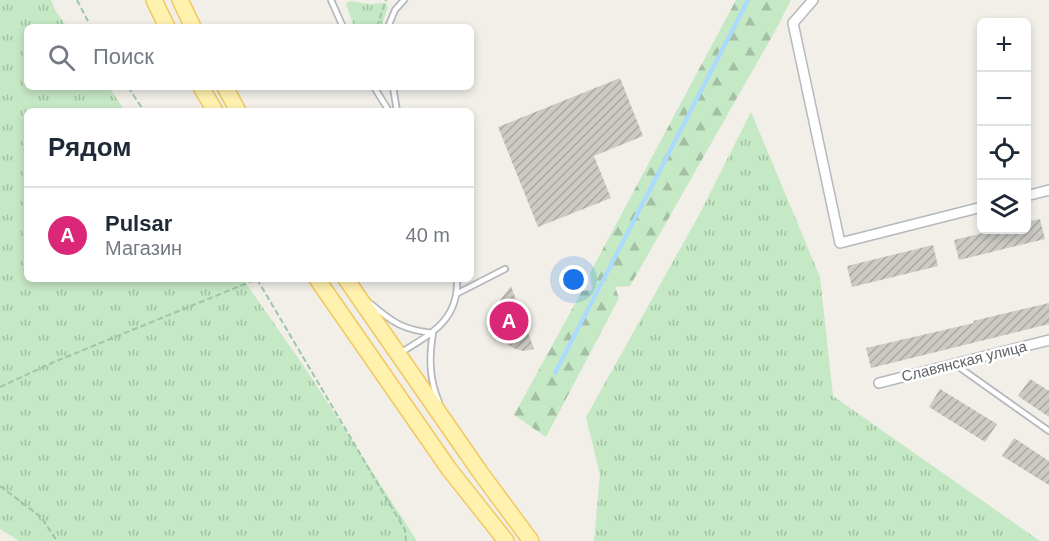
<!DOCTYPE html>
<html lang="ru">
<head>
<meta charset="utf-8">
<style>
	:root { --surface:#fff; --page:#f6f6f7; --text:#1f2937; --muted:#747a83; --line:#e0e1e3; --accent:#db2777 }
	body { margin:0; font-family:Arial,sans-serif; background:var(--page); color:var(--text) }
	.controls { position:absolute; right:18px; top:18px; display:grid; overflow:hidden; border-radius:9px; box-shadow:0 3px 9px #0003 }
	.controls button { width:54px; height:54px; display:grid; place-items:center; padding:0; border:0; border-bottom:2px solid var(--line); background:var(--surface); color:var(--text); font:30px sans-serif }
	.you { position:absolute; left:574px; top:280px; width:21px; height:21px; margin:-15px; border:4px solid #fff; border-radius:50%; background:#1a73e8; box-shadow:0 0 0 9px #1a73e833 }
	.badge { display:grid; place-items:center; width:39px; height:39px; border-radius:50%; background:var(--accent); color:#fff; font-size:20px; font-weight:700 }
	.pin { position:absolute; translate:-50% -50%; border:3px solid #fff; box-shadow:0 2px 6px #0006 }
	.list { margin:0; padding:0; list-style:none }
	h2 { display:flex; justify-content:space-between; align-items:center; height:78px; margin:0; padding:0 24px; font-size:26px }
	h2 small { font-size:20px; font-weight:400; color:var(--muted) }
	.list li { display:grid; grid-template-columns:39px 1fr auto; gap:18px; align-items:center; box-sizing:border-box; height:96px; padding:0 24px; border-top:2px solid var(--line) }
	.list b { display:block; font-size:22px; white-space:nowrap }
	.list p { margin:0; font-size:20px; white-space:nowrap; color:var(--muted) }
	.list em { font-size:20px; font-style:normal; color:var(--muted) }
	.icon { flex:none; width:33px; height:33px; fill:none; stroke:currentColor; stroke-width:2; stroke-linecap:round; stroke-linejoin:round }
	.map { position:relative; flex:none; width:1049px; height:541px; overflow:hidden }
	.search { position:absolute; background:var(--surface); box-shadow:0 3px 9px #0003; left:24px; top:24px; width:450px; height:66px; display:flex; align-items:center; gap:15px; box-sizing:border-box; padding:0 21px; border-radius:9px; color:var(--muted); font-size:22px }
	.panel { position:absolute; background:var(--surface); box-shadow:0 3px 9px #0003; left:24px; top:108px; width:450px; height:174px; border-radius:9px }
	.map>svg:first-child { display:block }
	.grass { fill:url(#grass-tufts) }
	.forest { fill:url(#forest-firs) }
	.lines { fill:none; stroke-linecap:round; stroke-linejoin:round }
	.stream { stroke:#aadaff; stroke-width:4 }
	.building { fill:url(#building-hatch) }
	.lane-casing { stroke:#b5b8bc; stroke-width:8 }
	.street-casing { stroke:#b5b8bc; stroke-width:12 }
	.primary-casing { stroke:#f2c960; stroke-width:18 }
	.path { stroke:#9cc7a9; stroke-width:2; stroke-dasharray:6 3; stroke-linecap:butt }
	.lane { stroke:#fff; stroke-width:4.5 }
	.street { stroke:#fff; stroke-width:9 }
	.primary { stroke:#fff2af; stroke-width:15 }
	.labels { text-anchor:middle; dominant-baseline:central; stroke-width:5; stroke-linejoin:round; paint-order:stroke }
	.street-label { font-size:15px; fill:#5f6368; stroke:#fff }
</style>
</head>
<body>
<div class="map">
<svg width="1049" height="541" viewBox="0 0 1049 541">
	<defs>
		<pattern id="grass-tufts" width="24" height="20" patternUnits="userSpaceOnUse" patternTransform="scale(1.5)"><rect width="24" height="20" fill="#c5e8c5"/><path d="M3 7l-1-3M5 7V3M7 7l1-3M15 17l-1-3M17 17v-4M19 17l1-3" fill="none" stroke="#a3c0a4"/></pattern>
		<pattern id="forest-firs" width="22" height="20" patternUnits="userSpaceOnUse" patternTransform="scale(1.5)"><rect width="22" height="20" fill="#c5e8c5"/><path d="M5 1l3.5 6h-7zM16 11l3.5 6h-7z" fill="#a3c0a4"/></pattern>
		<pattern id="building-hatch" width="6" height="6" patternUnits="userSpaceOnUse" patternTransform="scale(1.5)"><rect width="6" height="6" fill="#cccac5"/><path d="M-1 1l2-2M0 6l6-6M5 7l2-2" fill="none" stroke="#a9a8a4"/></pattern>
	</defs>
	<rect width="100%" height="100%" fill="#f1efe8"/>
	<g class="grass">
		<path d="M0,0H51L55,10L67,27H27V87H109L125,111H27V279H243L305,368L417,541H19L0,529Z"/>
		<path d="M349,1L370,4L386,3L388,7L381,27H354L346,4Z"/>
		<path d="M751,112L820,277L833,396L1040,541H594L600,475L586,417L699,215Z"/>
	</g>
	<path class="forest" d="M736,0H791L774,33L630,286L615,287L619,298L546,437L514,415L582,291L592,290L590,273Z"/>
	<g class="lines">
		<path class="stream" d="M555,373L748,0"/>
	</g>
	<g class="building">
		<path d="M620,78L643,136L594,156L611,198L538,227L498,127Z"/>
		<path d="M1040,219L1045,239L959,260L954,240L996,230H1026V222Z"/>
		<path d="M933,245L938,266L852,287L847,266Z"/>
		<path d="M511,286L534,349L523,351L513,348L502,340L496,330L492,311Z"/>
		<path d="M1049,303V324L871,368L866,348L974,323L973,321Z"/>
		<path d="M1030,379L1049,391V417L1018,396Z"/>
		<path d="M940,389L997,424L985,442L929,407Z"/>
		<path d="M1014,438L1049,461V485L1002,456Z"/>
	</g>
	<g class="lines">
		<defs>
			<g id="lane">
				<path d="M331,0L343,27"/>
				<path d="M388,27L395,10L404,0"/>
				<path d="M374,87L389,111"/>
				<path d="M393,87L397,111"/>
				<path d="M458,293L505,269"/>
				<path d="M371,304C393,323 404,330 433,333C429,357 429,379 439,402"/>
				<path d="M400,353C431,334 459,320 457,279"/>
				<path d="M956,365L1049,431"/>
			</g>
			<g id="street">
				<path d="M813,0L793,23L840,243L982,207"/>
				<path d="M1026,196L1049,190"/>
				<path d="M879,383L1049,340"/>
			</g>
			<g id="primary">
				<path d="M154,0L167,27"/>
				<path d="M180,0L193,27"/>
				<path d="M201,87L215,111"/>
				<path d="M225,87L238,111"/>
				<path d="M317,279L449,469L506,541"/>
				<path d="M346,279L480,472L531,541"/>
			</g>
		</defs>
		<use href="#lane" class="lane-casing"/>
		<use href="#street" class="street-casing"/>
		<use href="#primary" class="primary-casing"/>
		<g class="path">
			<path d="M77,0L91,27"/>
			<path d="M377,27L386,0"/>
			<path d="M128,87L144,111"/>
			<path d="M257,279L405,530L406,541"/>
			<path d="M0,387L54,362L257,279"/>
			<path d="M0,486L41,517L57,541"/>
		</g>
		<use href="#lane" class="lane"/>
		<use href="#street" class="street"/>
		<use href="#primary" class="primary"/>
	</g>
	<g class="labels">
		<g class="street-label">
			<text transform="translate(964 361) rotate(-14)">Славянская улица</text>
		</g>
	</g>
</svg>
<div class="controls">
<button>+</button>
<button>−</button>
<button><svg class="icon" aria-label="locate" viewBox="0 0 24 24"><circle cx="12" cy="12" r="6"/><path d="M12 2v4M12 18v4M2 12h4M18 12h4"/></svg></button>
<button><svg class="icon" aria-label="layers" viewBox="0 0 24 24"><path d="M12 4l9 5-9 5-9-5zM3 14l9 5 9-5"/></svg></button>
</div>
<div class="you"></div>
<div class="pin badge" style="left:509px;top:321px">A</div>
<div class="search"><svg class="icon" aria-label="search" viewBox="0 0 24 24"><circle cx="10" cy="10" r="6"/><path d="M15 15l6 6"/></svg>Поиск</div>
<section class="panel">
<h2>Рядом<small></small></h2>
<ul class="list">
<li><span class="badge">A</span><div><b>Pulsar</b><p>Магазин</p></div><em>40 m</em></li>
</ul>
</section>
</div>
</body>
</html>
